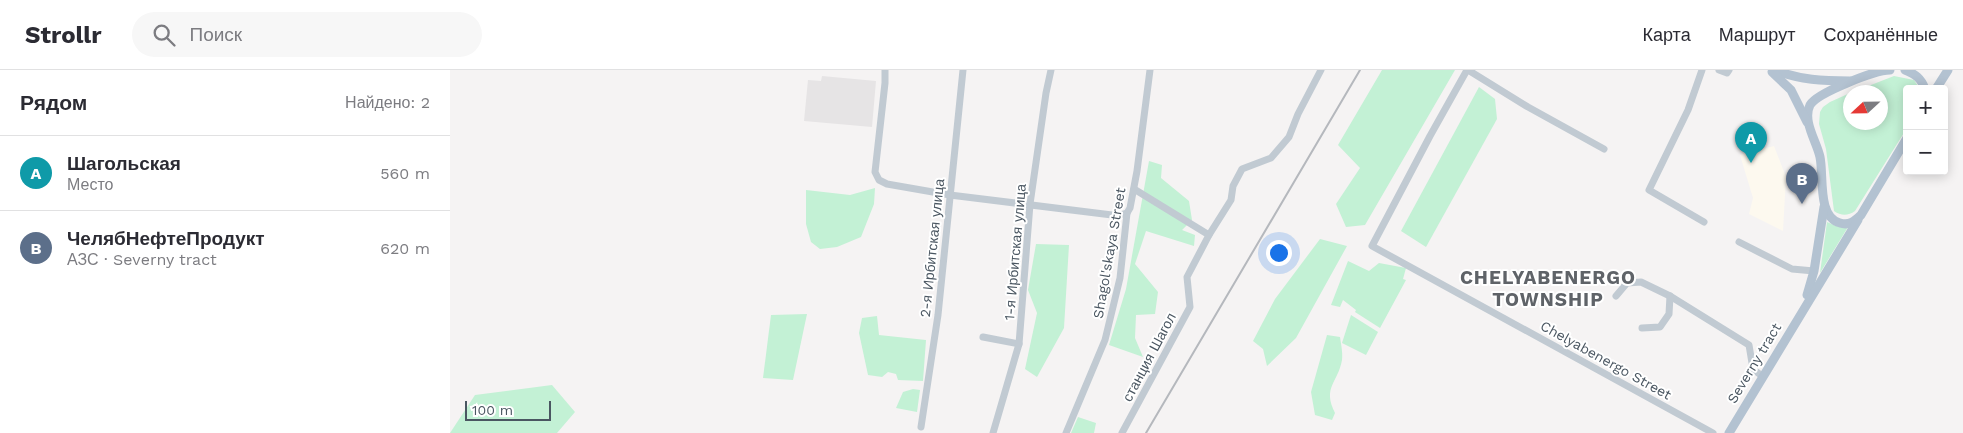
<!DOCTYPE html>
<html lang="ru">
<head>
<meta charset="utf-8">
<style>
	:root { --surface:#fff; --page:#f7f7f7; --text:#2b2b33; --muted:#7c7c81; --line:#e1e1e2; --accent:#1a73e8 }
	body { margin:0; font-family:"Work Sans",sans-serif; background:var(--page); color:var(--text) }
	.controls { position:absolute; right:15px; top:15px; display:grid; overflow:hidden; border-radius:5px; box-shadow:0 2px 12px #0003 }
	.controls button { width:45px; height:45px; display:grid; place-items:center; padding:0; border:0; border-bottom:1px solid var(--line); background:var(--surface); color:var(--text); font:25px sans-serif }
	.compass { position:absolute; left:1393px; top:15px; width:45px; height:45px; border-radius:50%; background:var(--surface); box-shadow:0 2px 12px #0003; rotate:248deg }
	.scale { position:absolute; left:15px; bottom:12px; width:86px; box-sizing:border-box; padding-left:5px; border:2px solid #4a5661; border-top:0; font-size:14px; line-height:18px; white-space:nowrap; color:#4a5661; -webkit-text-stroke:4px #fff; paint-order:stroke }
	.you { position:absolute; left:828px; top:182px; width:18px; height:18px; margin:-12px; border:4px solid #fff; border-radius:50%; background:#1a73e8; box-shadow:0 0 0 8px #1a73e833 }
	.badge { display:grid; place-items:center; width:32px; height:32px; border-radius:50%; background:var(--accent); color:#fff; font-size:16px; font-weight:700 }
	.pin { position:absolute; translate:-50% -41px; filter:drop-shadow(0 1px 2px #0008) }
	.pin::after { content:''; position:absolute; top:26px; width:18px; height:15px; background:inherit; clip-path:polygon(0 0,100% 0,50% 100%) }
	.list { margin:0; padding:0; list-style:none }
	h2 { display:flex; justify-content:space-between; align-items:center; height:65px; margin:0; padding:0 20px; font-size:21px }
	h2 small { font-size:16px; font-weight:400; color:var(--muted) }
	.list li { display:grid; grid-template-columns:32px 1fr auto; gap:15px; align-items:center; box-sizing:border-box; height:75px; padding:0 20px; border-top:1px solid var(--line) }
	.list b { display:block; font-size:19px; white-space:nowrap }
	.list p { margin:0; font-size:16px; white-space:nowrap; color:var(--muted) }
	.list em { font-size:16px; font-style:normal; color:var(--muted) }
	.icon { flex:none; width:28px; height:28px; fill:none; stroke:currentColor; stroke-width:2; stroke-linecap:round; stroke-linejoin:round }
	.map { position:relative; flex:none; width:1513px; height:363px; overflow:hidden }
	header { display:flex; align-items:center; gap:30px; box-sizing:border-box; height:70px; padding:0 25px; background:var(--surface); border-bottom:1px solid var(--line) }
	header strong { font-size:24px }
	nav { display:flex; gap:28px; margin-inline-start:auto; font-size:18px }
	.search { width:350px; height:45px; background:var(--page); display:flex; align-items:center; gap:12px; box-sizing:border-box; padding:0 18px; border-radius:28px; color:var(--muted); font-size:19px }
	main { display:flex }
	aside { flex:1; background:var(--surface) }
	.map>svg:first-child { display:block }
	.commercial { fill:#fdf9ef }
	.education { fill:#e6e4e5 }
	.green { fill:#c3f1d5 }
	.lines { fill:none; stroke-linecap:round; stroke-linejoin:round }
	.minor { stroke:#c1cad2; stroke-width:7 }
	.major { stroke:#b3c2d1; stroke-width:9 }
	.rail { stroke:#b5b8bd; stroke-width:2 }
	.labels { text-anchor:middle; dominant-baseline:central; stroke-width:4; stroke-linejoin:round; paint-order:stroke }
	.street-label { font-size:14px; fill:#4a5661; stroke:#fff }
	.district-label { font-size:19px; font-weight:bold; letter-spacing:1px; fill:#5f6368; stroke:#fff }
</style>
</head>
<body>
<header>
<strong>Strollr</strong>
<div class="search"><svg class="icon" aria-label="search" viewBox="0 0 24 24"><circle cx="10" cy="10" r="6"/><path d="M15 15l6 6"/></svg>Поиск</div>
<nav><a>Карта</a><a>Маршрут</a><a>Сохранённые</a></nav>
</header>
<main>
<aside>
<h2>Рядом<small>Найдено: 2</small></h2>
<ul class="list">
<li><span class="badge" style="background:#0f9aa8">A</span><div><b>Шагольская</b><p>Место</p></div><em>560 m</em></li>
<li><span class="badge" style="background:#5c6f8a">B</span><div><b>ЧелябНефтеПродукт</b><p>АЗС · Severny tract</p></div><em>620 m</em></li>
</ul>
</aside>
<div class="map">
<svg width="1513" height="363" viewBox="0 0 1513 363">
	<rect width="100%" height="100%" fill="#f5f3f3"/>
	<path class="commercial" d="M1324,76L1336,107L1333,161L1299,144L1303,128L1290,85Z"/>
	<path class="education" d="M372,6L426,11L422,57L354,51L358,10L371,11Z"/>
	<g class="green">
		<path d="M932,0H1005L915,155L896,157L886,134L910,98L888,75Z"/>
		<path d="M1444,6L1464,10L1470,19H1457V58L1405,141C1398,146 1391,146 1384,141L1376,79L1369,54L1370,42L1373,37L1380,32L1400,23V52H1430V22H1403Z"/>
		<path d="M1029,17L1045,29L1047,49L976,177L951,161Z"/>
		<path d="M699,91L712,95L711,108L739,131L742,150L732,160L745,165L744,176L696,161L685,194L708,222L705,244L686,245L685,268L693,287L659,275L676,219Z"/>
		<path d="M425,118L424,134L411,167L387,177L370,179L361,172L356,154V120L400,125Z"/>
		<path d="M1377,152L1386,156L1398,157L1370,203Z"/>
		<path d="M870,169L897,176L846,268L817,296L813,279L803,271L825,229Z"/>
		<path d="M586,174L619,175L614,258L587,307L575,299L587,243L578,220Z"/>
		<path d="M898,191L919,201L929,193L956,198L953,209L956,210L930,258L905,242L906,240L893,230L890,237L881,235Z"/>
		<path d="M357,244L343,310L313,308L321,245Z"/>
		<path d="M901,245L928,262L916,285L892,273Z"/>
		<path d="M427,246L429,265L476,270L473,311L448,310L446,304L438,302L432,307L418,305L409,263L412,248Z"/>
		<path d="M877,265L890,267C891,274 893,283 892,290C888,313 872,317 885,343L882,350L865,345L861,322Z"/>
		<path d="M102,315L125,342L107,363H0L25,325Z"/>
		<path d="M463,319L470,320L467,342L446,338L453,322Z"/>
		<path d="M628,347L646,353L644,363H621Z"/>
	</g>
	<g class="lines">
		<g class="minor">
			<path d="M435,0V13L425,102L429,110L437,114L500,125L662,145H670L677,143"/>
			<path d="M1017,0L980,66L922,176L1263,363"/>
			<path d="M1018,0L1078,37L1154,79"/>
			<path d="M1252,0L1238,40L1199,120L1254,152"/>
			<path d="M1269,0L1277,3L1279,0"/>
			<path d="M684,119L759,165"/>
			<path d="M1289,172L1342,199L1364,201"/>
			<path d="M1166,226L1177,213L1191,212L1220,226L1299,275L1303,299L1312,306"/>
			<path d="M1192,258L1210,257L1219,244L1220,226"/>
			<path d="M533,267L569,274"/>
			<path d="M471,357L488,245L513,0"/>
			<path d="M543,363L569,274L580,134L596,23L601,0"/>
			<path d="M616,363L655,270L670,208L677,143L680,138L687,101L700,0"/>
			<path d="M672,363L740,237L737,207L759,165L781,130L783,116L792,99L821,88L839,67L848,44L871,0"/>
		</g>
		<g class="major">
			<path d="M1325,0C1350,10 1373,11 1400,11"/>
			<path d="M1440,0C1425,0 1367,23 1360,35C1352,51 1367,72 1370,87C1374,106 1367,147 1390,153C1399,156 1405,151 1411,145L1457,68"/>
			<path d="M1455,0C1465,4 1471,8 1475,19"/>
			<path d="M1322,2L1341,20L1357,52"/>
			<path d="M1486,19L1498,0"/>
			<path d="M1357,225L1364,201L1374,137"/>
			<path d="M1279,363L1408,150"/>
		</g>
		<path class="rail" d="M696,363L910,0"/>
	</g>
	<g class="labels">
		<g class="street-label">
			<text transform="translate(482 178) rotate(-84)">2-я Ирбитская улица</text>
			<text transform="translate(565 182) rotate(-85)">1-я Ирбитская улица</text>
			<text transform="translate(659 183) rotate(-80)">Shagol'skaya Street</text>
			<text transform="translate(699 287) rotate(-62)">станция Шагол</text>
			<text transform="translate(1156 290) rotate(29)">Chelyabenergo Street</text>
			<text transform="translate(1304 293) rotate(-59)">Severny tract</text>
		</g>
		<g class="district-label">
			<text x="1098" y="207">CHELYABENERGO<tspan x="1098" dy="22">TOWNSHIP</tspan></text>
		</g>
	</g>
</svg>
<div class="controls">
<button>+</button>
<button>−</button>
</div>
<svg class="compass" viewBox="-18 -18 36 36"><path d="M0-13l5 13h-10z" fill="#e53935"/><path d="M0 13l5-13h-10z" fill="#7c7c81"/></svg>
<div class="scale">100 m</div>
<div class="you"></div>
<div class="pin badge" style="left:1301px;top:93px;background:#0f9aa8">A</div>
<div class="pin badge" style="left:1352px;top:134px;background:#5c6f8a">B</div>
</div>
</main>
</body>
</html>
